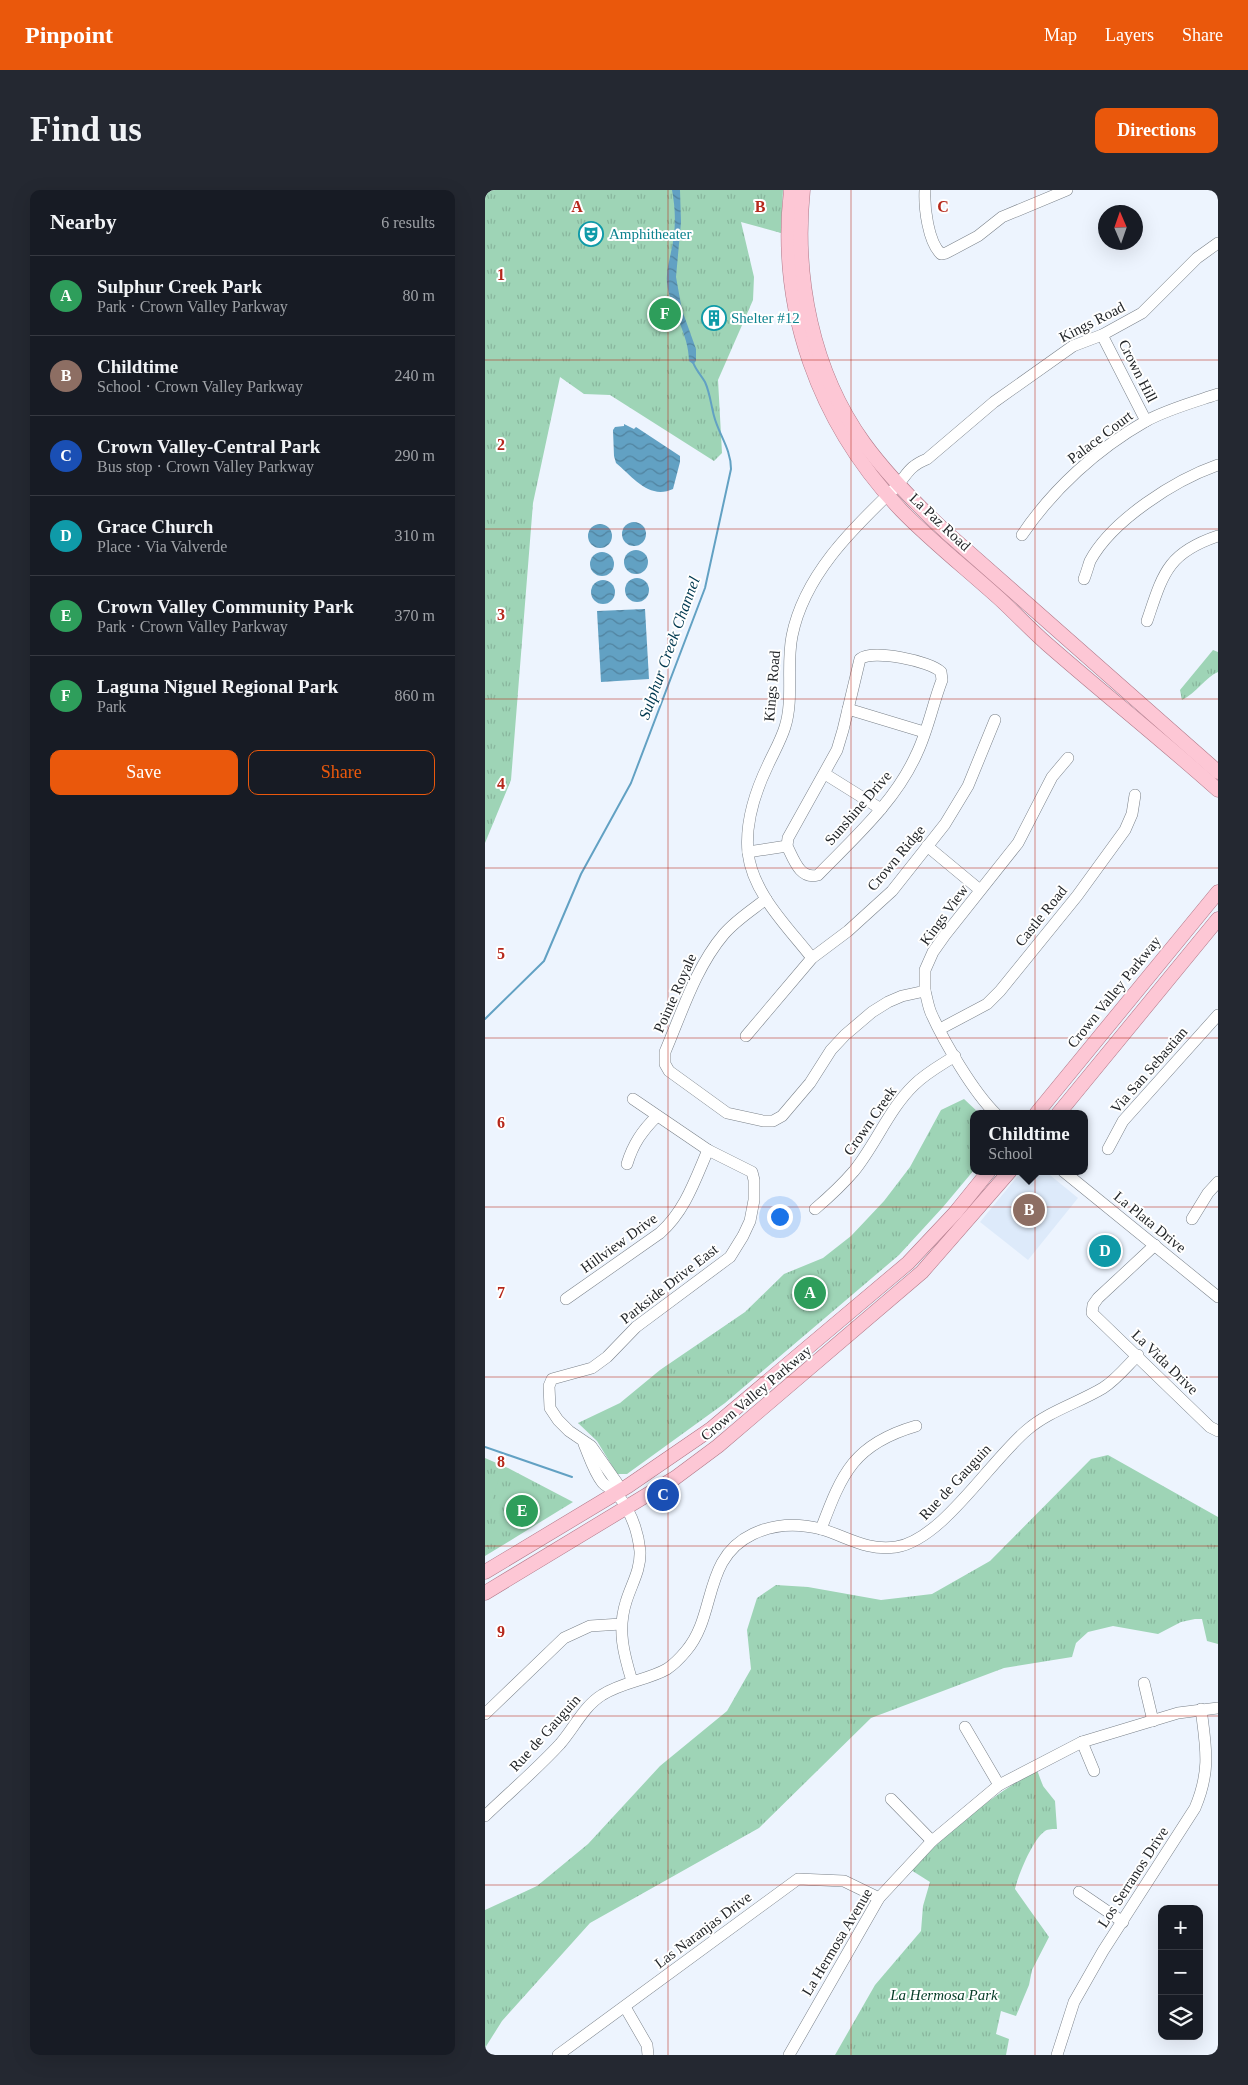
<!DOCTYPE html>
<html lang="en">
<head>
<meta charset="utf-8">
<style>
	:root { --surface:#171b24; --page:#242831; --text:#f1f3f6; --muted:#9ea1a6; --line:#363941; --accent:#ea580c }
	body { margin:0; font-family:Georgia,serif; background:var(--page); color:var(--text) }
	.controls { position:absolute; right:15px; bottom:15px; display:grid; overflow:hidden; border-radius:10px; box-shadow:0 5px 20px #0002 }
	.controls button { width:45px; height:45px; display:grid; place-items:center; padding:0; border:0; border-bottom:1px solid var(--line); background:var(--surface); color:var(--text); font:25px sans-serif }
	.compass { position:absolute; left:613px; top:15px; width:45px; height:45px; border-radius:50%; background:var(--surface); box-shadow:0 5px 20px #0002; rotate:358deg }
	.you { position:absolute; left:294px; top:1026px; width:18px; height:18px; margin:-12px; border:4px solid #fff; border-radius:50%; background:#1a73e8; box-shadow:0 0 0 8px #1a73e833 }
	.badge { display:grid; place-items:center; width:32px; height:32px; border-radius:50%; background:var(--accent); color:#fff; font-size:16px; font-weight:700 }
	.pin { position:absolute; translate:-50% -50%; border:2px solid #fff; box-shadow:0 1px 5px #0006 }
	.popup { position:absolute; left:485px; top:920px; width:118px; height:65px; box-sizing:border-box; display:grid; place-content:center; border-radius:10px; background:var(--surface); filter:drop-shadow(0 1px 4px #0005); font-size:16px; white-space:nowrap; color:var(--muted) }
	.popup b { font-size:19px; color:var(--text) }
	.popup::after { content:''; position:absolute; left:50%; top:100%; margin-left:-10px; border:10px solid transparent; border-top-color:var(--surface) }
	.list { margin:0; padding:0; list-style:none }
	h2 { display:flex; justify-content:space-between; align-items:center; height:65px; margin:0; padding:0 20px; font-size:21px }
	h2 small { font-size:16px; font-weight:400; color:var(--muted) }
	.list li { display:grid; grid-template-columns:32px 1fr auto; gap:15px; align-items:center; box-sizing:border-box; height:80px; padding:0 20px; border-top:1px solid var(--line) }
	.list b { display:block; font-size:19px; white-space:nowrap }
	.list p { margin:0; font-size:16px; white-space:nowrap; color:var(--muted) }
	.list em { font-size:16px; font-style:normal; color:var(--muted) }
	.actions { display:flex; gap:10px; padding:15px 20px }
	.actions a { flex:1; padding:11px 0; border:1px solid var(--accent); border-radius:10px; text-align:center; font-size:18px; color:var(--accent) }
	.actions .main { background:var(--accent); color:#fff }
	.icon { flex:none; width:28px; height:28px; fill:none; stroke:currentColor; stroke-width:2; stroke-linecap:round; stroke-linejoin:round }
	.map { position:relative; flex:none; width:733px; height:1865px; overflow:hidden; border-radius:10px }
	header { display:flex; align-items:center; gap:30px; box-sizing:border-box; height:70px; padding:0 25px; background:var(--accent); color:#fff }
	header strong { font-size:24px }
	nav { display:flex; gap:28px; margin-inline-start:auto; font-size:18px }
	.intro { display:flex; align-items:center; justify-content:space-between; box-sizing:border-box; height:120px; padding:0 30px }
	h1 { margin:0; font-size:35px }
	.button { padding:12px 22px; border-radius:10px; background:var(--accent); color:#fff; font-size:18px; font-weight:700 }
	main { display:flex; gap:30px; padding:0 30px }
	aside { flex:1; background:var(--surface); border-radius:10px; box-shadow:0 5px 20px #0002 }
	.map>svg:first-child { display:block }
	.built { fill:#ddeafa }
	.grass { fill:url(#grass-tufts) }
	.pitch { fill:#9ed4b6 }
	.water { fill:url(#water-waves) }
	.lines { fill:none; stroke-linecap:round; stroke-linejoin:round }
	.stream { stroke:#62a1c3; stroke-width:2 }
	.minor-casing { stroke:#7a8189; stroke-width:12 }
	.major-casing { stroke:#b07787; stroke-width:15 }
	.minor { stroke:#fff; stroke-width:11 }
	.major { stroke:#fdc7d5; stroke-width:14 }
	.grid { fill:none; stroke:#b6281b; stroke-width:1; stroke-opacity:0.55 }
	.labels { text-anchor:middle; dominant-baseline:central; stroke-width:4; stroke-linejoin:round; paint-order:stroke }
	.culture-label { font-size:15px; fill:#0d838f; stroke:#fff; text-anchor:start }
	.street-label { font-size:15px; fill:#24272a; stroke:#fff }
	.park-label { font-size:15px; font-style:italic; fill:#033a24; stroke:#fff }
	.water-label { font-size:16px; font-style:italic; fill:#003950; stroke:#fff }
	.grid-label { font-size:16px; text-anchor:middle; font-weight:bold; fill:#b6281b; stroke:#fff; stroke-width:4; stroke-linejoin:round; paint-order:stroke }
</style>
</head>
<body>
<header>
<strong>Pinpoint</strong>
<nav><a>Map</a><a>Layers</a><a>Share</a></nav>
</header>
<div class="intro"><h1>Find us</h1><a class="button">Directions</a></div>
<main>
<aside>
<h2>Nearby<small>6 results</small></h2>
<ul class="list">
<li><span class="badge" style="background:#2e9e5b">A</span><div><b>Sulphur Creek Park</b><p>Park · Crown Valley Parkway</p></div><em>80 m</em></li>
<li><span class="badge" style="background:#8d6e63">B</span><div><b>Childtime</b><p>School · Crown Valley Parkway</p></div><em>240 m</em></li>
<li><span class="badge" style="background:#1a4fb4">C</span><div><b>Crown Valley-Central Park</b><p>Bus stop · Crown Valley Parkway</p></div><em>290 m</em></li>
<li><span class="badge" style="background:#0f9aa8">D</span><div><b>Grace Church</b><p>Place · Via Valverde</p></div><em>310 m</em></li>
<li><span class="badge" style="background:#2e9e5b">E</span><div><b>Crown Valley Community Park</b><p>Park · Crown Valley Parkway</p></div><em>370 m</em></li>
<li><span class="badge" style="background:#2e9e5b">F</span><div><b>Laguna Niguel Regional Park</b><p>Park</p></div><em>860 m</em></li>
</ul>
<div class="actions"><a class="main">Save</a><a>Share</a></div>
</aside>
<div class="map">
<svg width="733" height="1865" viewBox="0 0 733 1865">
	<defs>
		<pattern id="grass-tufts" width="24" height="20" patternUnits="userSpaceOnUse" patternTransform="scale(1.25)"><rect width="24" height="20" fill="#9ed4b6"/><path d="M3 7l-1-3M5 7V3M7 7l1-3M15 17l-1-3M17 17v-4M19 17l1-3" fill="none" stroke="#88b69d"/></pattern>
		<pattern id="water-waves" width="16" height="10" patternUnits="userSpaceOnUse" patternTransform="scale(1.25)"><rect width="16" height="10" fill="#62a1c3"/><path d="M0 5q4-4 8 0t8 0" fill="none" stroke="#51839f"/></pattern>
	</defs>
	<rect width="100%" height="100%" fill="#edf4fe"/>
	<path class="built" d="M537,981H560L593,1008L543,1070L495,1032Z"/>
	<g class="grass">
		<path d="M0,0H298L296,43L256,32L269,87L268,110L233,190L237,263L229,271L125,205L99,204L75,187L48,313L26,590L0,653Z"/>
		<path d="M728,460L733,462V482C721,487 711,503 697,510L695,500Z"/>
		<path d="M479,909L495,924H489V980L458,1017L414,1065L240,1213L142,1284H132L112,1251L93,1233L135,1213L175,1180L260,1122L299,1084L338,1068L366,1046L399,1011L425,977L456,920Z"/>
		<path d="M623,1265L733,1327V1454L722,1451L717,1429H710L696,1432L673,1444L628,1436L603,1442L591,1453L587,1467L519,1478L386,1528L274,1638L105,1733L17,1831L0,1858V1720L52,1696L103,1654L175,1576L242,1521L266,1479L262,1440L272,1408L291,1395L323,1397L396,1410L447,1404L505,1371L606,1269Z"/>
		<path d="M0,1268L23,1278L88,1312L0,1366Z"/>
		<path d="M552,1580L558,1596L570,1611L572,1639C569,1639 563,1639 560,1641C548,1649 533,1685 530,1699L564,1747L547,1780L544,1795L531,1826L516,1821L511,1844L524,1849L521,1865H350L390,1795L436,1741L438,1716L445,1692L426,1680C465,1640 504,1607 552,1580Z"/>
	</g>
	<path class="pitch" d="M0,1283L14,1288L0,1336Z"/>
	<g class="water">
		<path d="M187,0H195L196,32L191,87L197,120L211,159V171L208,174L204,171C204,143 185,120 182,93C181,81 184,73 186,62C191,41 191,21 187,0Z"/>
		<path d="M139,234L149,239L151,237L195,266V272L188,299C164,310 148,287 131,273L129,266L128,240L130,237L139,236Z"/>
		<circle cx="149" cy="344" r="12"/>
		<circle cx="115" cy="346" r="12"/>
		<circle cx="151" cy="372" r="12"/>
		<circle cx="117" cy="374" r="12"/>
		<circle cx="152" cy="400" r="12"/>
		<circle cx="118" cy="402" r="12"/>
		<path d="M160,419L164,489L116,492L112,421Z"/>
	</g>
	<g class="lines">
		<g class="stream">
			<path d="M0,829L59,771L96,684L146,593L220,398L246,279C246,259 234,245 229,226C226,215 225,203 220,192C216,185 210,179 208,172"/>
			<path d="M0,1257L87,1287"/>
		</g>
		<defs>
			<g id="minor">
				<path d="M440,0C439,17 443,52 456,64L461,63L493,46L517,27L582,0"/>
				<path d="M617,145L661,231"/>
				<path d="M537,345C568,299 612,259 661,231C683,219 709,212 733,204"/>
				<path d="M599,389C601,384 603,377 605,371C627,330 690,290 733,275"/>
				<path d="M662,431C678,384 682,363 733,346"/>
				<path d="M363,519L439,542"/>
				<path d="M340,584L396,619"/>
				<path d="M442,656L495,700"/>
				<path d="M263,662L302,656C309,670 315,690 333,685C369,648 411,611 432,563C443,540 448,513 457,490L456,482C445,471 388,459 375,469L358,540L352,560L303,648L302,656"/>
				<path d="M281,709C267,720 251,730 239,744C211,777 197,822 180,862V874L184,881L242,923L278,931H288L297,926L325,893L346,860L360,845L387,822L403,812L417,806L440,801V780L448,762L460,745L533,653L567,587L583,568"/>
				<path d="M327,768C303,737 268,704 263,663C260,633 270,602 283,575C289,562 296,550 300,537C309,508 301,476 307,446C319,386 366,340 409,299C422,286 422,277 442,269L509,212L588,156L617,145L657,123L712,68L733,53"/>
				<path d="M440,801C442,808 443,816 446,823C459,852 489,903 511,924"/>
				<path d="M455,839L502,814L515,801L592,706L640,640L647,624L650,605"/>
				<path d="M261,846L327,768L363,741L407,701L460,634L483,596L510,530"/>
				<path d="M623,959L638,931L733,825"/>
				<path d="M142,974C148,954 157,941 172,926"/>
				<path d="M578,981L733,1107"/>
				<path d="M330,1019C344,1007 357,995 369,981C391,954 404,919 429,895C441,883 456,875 470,866"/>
				<path d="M707,1029L723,1003L733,992"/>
				<path d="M670,1055L613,1108L608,1115L607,1123L725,1237L733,1241"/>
				<path d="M81,1109L175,1043C200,1021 210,990 223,960"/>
				<path d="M99,1254C104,1266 109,1282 117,1292C121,1297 128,1299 132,1304C145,1320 153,1341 155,1361C156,1380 146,1395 141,1412C132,1440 139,1465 147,1491"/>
				<path d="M132,1303V1293L106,1256L84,1241L73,1230L65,1218L64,1196L67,1189L107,1178L122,1167L151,1137L245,1067L258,1046L265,1031L269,1010V990L267,982L223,960L148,909"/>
				<path d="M336,1339C357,1283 369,1254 431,1236"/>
				<path d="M659,1493L668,1531"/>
				<path d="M0,1524L79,1448L105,1436L136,1434"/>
				<path d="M480,1537L514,1595"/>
				<path d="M597,1552L609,1581"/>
				<path d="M406,1609L447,1651"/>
				<path d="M0,1626C25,1602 52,1579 75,1554C89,1538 99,1516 117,1505C137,1492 163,1490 182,1479C188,1475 196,1467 201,1461C232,1425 217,1368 268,1344C289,1334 313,1333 336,1339C363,1347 381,1361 411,1357C457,1350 505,1271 542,1240C564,1221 593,1213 618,1198C631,1190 642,1176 653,1165"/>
				<path d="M594,1702L638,1732"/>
				<path d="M140,1817L162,1855L163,1865"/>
				<path d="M73,1865L313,1689L359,1691L394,1708"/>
				<path d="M304,1865L394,1708L447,1651L514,1595L597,1552L693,1523L733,1518"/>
				<path d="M572,1865L589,1812L618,1761L710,1618C726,1580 721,1558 716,1519"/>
			</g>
			<g id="major">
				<path d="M306,0C292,119 334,234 416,320C447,352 483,380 517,411C532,425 546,440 562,454C618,503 677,550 733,600"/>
				<path d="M318,0C309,87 327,181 379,253C403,286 431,314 461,342L733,582"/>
				<path d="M551,924L733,702"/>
				<path d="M573,924L733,729"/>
				<path d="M0,1382L143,1296L226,1239L423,1073L470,1023L504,981"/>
				<path d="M0,1403L190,1288L233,1256L437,1082L525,981"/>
			</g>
		</defs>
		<use href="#minor" class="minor-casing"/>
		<use href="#major" class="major-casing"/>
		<use href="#minor" class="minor"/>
		<use href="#major" class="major"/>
	</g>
	<path class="grid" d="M183,0V1865M366,0V1865M550,0V1865M0,170H733M0,339H733M0,509H733M0,678H733M0,848H733M0,1017H733M0,1187H733M0,1356H733M0,1526H733M0,1695H733"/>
	<defs>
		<symbol id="theatre-ring" viewBox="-11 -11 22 22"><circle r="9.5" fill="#fff" stroke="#0f9aa8" stroke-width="1.5"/><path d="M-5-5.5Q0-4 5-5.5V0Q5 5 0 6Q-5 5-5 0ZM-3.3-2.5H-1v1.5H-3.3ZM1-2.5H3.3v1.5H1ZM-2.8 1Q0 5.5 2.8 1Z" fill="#0f9aa8"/></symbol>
		<symbol id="building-ring" viewBox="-11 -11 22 22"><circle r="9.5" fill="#fff" stroke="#0f9aa8" stroke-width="1.5"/><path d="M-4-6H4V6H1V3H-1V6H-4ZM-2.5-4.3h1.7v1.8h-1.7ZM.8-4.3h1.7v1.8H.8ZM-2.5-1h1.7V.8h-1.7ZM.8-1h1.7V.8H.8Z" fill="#0f9aa8"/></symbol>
	</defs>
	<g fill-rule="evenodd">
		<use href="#theatre-ring" x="92" y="30" width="28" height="28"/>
		<use href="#building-ring" x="215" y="114" width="28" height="28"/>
	</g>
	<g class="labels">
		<g class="culture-label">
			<text x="124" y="44">Amphitheater</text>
			<text x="246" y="128">Shelter #12</text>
		</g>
		<g class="street-label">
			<text transform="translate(607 132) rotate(-27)">Kings Road</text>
			<text transform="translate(653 181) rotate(63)">Crown Hill</text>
			<text transform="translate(615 247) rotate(-37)">Palace Court</text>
			<text transform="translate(455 332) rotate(43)">La Paz Road</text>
			<text transform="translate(287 496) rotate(-85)">Kings Road</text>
			<text transform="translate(373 618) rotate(-49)">Sunshine Drive</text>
			<text transform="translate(411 668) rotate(-50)">Crown Ridge</text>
			<text transform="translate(459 725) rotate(-54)">Kings View</text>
			<text transform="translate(556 726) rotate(-51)">Castle Road</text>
			<text transform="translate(629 802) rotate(-51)">Crown Valley Parkway</text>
			<text transform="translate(190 803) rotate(-66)">Pointe Royale</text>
			<text transform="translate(664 880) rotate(-49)">Via San Sebastian</text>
			<text transform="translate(385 931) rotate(-55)">Crown Creek</text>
			<text transform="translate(665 1032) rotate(39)">La Plata Drive</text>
			<text transform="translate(134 1053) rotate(-36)">Hillview Drive</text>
			<text transform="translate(184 1094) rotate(-38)">Parkside Drive East</text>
			<text transform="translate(680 1172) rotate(44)">La Vida Drive</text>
			<text transform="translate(271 1203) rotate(-40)">Crown Valley Parkway</text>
			<text transform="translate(470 1292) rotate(-47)">Rue de Gauguin</text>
			<text transform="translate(60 1543) rotate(-48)">Rue de Gauguin</text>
			<text transform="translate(648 1687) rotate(-57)">Los Serranos Drive</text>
			<text transform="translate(218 1740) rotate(-37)">Las Naranjas Drive</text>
			<text transform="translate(352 1752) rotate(-59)">La Hermosa Avenue</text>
		</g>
		<g class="park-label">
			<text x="459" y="1805">La Hermosa Park</text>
		</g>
		<g class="water-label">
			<text transform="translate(184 458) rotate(-70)">Sulphur Creek Channel</text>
		</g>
	</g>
	<g class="grid-label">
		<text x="92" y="22">A</text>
		<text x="275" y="22">B</text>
		<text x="458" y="22">C</text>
		<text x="16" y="90">1</text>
		<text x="16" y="260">2</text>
		<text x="16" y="430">3</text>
		<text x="16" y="599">4</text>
		<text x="16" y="769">5</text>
		<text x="16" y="938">6</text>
		<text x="16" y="1108">7</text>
		<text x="16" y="1277">8</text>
		<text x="16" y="1447">9</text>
	</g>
</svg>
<div class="controls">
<button>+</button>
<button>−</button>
<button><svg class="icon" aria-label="layers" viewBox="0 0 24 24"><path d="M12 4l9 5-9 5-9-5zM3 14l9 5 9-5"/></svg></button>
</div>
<svg class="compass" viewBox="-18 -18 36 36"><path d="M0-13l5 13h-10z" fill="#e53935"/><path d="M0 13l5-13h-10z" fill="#9ea1a6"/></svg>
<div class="you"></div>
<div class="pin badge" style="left:325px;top:1103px;background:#2e9e5b">A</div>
<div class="pin badge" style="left:544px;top:1020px;background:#8d6e63">B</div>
<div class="popup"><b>Childtime</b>School</div>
<div class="pin badge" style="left:178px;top:1305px;background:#1a4fb4">C</div>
<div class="pin badge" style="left:620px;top:1061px;background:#0f9aa8">D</div>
<div class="pin badge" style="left:37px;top:1321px;background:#2e9e5b">E</div>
<div class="pin badge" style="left:180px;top:124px;background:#2e9e5b">F</div>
</div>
</main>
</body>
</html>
